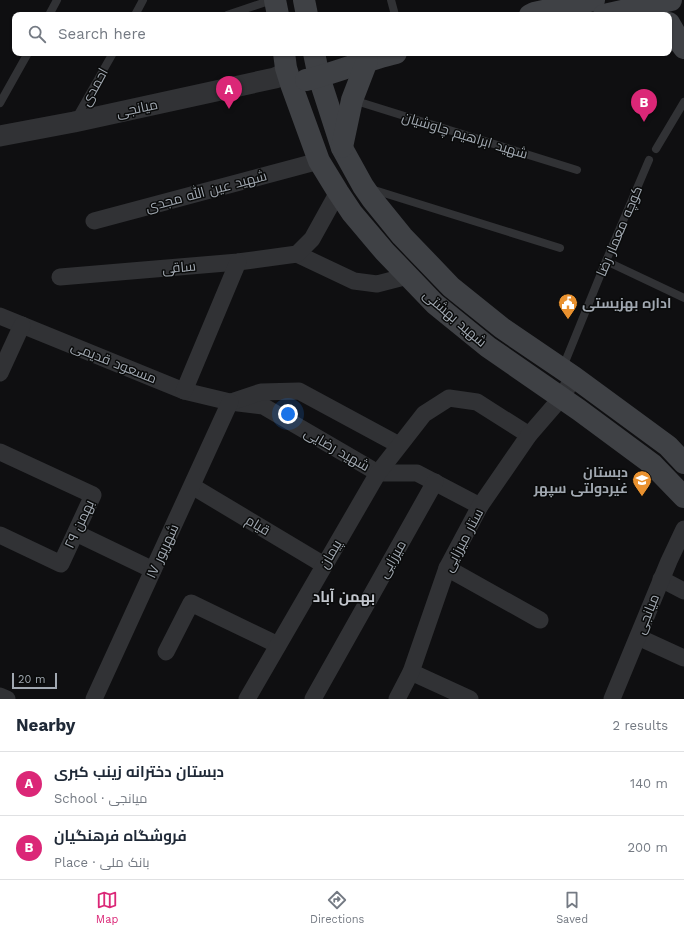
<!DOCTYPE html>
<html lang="en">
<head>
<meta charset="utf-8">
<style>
	:root { --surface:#fff; --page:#f6f6f7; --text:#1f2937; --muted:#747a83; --line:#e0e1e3; --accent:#db2777 }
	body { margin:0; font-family:"Work Sans",Cairo,sans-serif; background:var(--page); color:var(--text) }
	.scale { position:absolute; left:12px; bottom:10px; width:45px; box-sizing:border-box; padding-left:4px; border:2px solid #a1a8b1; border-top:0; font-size:11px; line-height:14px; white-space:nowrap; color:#a1a8b1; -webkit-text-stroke:3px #0a0b0b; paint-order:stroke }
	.you { position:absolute; left:288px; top:414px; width:14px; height:14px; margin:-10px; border:3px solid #fff; border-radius:50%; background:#1a73e8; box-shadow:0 0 0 6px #1a73e833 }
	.badge { display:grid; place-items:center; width:26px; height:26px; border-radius:50%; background:var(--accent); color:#fff; font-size:13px; font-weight:700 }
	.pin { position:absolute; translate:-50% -33px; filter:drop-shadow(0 1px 2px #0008) }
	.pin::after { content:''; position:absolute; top:21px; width:14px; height:12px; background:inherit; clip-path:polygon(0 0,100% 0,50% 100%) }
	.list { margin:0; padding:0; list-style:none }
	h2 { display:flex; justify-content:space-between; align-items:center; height:52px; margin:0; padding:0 16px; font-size:17px }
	h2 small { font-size:13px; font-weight:400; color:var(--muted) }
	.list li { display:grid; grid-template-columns:26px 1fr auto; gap:12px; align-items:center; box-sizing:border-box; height:64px; padding:0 16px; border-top:1px solid var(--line) }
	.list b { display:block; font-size:15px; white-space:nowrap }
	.list p { margin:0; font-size:13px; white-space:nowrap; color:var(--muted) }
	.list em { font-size:13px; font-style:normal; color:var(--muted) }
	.icon { flex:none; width:22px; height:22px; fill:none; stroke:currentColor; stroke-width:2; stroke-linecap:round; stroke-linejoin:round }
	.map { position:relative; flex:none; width:684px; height:699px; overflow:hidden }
	.search { position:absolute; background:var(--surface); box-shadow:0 1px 3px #0004; left:12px; right:12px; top:12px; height:44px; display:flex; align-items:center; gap:10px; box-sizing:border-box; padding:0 14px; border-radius:8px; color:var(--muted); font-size:15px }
	.sheet { height:180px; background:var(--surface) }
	nav { display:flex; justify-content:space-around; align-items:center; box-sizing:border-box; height:56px; border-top:1px solid var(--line); background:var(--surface); font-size:11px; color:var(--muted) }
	nav a { display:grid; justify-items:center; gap:2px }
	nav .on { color:var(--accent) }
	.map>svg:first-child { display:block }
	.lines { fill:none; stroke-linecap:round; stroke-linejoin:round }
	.service { stroke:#313235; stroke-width:8 }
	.minor { stroke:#313235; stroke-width:17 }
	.tertiary { stroke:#313235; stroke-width:21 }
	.secondary { stroke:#3f4145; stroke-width:22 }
	.labels { text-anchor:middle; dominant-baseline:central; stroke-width:3; stroke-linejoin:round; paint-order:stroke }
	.street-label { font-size:14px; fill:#a1a8b1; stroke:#0a0b0b }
	.poi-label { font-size:14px; font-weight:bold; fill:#a1a8b1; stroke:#0a0b0b; text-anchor:start }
	.neighbourhood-label { font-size:15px; font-weight:bold; fill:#c2c6cd; stroke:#0a0b0b }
</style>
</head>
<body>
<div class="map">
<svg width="684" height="699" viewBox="0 0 684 699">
	<rect width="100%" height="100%" fill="#0f0f11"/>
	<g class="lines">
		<g class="service">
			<path d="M391,0L395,15"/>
			<path d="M49,15L57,0"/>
			<path d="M135,15L143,0"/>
			<path d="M227,15L272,0"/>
			<path d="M353,100L577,170"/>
			<path d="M0,103L28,53"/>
			<path d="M76,118L113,53"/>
			<path d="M656,149L684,102"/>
			<path d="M371,189L560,248"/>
			<path d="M606,261L684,298"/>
			<path d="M563,367L606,261L649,160"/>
		</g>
		<g class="minor">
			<path d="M94,221L319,161"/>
			<path d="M297,254L354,281L377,284L408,276"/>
			<path d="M60,277L238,262L297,254L312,239L338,192"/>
			<path d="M0,316L184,391L230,402L263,406L378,473H417L480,506"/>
			<path d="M0,373L22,325"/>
			<path d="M184,391L238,262"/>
			<path d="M234,401L261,392L299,391L399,445"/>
			<path d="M0,452L93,495L61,564L0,535"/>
			<path d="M192,486L324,565"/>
			<path d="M76,533L153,570"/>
			<path d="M447,568L540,620"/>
			<path d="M661,579L684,591"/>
			<path d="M638,637L684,658"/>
			<path d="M166,652L191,603L278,645"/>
			<path d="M411,672L470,699"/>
			<path d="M0,696L7,699"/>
			<path d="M94,699L230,402"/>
			<path d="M247,699L378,473L424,414L449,398L477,402L529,435"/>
			<path d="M313,699L435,482"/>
			<path d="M397,699L411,672L447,568L480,506L529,435L561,398L574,377"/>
			<path d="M612,699L669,561L684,529"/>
		</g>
		<path class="tertiary" d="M0,136L74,122L275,78L282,75L286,68"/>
		<g class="secondary">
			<path d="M275,0L278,15"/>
			<path d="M304,0L307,15"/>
			<path d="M530,15L534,13L594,0"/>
			<path d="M604,15L671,0"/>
			<path d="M669,23L681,44L684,48"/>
			<path d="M284,53L286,68L291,84L319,161L338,192L352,213L385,252L435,304L488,347L579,410L652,464L684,497"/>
			<path d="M314,53L319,77L342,148L363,186L372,199L402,236L451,287L502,328L574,377L668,446L684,463"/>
			<path d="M306,80C336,73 365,60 396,53"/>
			<path d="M342,147L352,100L367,61"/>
		</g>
	</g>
	<defs>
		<symbol id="civic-pin" viewBox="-11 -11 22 30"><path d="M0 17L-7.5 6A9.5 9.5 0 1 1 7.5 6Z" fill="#e9912f" stroke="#0a0b0b"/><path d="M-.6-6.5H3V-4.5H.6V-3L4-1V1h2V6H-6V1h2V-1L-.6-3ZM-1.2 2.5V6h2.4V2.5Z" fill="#fff"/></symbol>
		<symbol id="school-pin" viewBox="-11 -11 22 30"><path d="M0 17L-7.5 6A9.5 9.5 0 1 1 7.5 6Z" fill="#e9912f" stroke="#0a0b0b"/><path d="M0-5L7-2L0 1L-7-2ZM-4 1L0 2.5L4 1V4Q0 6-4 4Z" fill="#fff"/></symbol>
	</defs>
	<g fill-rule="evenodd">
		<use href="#civic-pin" x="557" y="292" width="22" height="30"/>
		<use href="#school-pin" x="631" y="469" width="22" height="30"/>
	</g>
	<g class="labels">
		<g class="street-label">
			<text transform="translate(94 87) rotate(-61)">احمدی</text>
			<text transform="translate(137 108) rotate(-12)">میانجی</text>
			<text transform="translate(465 135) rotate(17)">شهید ابراهیم چاوشیان</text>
			<text transform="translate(206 191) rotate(-15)">شهید عین الله مجدی</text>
			<text transform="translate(619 231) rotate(-67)">کوچه معمار رضا</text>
			<text transform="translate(179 267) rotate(-5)">ساقی</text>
			<text transform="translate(455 318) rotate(41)">شهید بهشتی</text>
			<text transform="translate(114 362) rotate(22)">مسعود قدیمی</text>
			<text transform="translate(337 449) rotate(30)">شهید رضایی</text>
			<text transform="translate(79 524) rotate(-65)">۲۹ بهمن</text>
			<text transform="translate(258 525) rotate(31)">قیام</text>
			<text transform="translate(463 540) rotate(-62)">ستار میرزایی</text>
			<text transform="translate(162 551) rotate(-65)">۱۷ شهریور</text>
			<text transform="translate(330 554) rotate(-60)">پیمان</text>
			<text transform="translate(392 559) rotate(-60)">میرزایی</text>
			<text transform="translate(647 614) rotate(-68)">میانجی</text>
		</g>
		<g class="poi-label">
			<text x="582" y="303">اداره بهزیستی</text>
			<text x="628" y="472" text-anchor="end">دبستان<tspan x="628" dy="16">غیردولتی سپهر</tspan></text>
		</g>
		<g class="neighbourhood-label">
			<text x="344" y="597">بهمن آباد</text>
		</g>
	</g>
</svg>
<div class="scale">20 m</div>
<div class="you"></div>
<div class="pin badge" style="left:229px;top:109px">A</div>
<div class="pin badge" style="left:644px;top:122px">B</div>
<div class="search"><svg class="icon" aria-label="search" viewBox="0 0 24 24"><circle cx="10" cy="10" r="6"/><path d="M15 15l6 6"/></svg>Search here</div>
</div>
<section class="sheet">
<h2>Nearby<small>2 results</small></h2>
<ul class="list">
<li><span class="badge">A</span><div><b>دبستان دخترانه زینب کبری</b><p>School · میانجی</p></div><em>140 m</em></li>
<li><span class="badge">B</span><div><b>فروشگاه فرهنگیان</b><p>Place · بانک ملی</p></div><em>200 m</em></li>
</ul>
</section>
<nav>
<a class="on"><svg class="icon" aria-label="map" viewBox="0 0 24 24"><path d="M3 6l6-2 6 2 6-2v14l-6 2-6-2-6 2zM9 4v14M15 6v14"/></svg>Map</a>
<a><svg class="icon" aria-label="directions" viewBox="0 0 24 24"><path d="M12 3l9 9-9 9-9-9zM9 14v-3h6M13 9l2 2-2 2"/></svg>Directions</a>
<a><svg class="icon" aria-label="saved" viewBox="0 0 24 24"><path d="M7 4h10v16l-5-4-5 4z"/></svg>Saved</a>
</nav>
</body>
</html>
